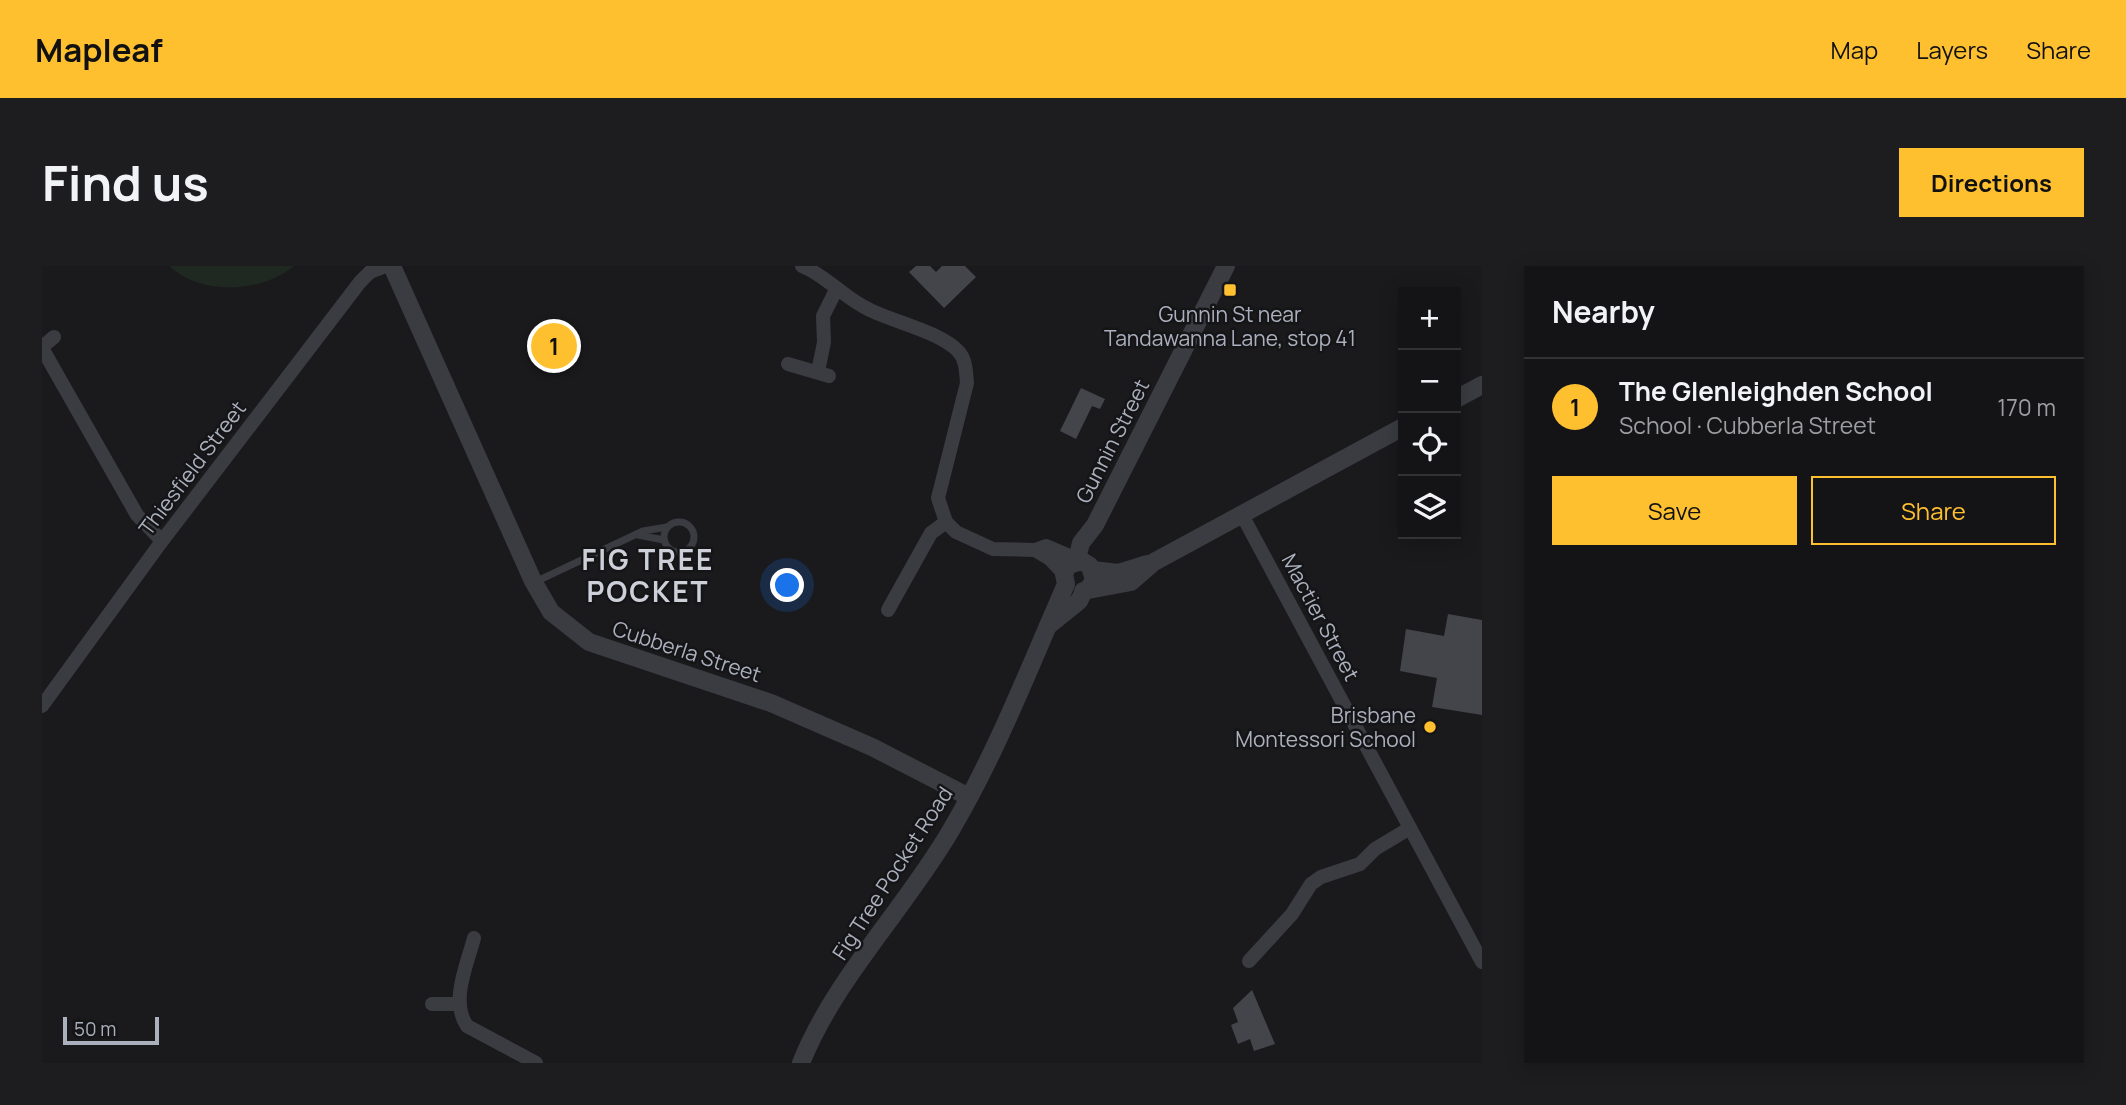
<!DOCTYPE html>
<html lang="en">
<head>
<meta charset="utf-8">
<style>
	:root { --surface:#141416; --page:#1d1d1f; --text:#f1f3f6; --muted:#9d9ea1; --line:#333335; --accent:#ffc030 }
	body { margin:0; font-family:Manrope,sans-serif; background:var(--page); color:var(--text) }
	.controls { position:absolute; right:21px; top:21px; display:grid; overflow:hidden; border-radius:0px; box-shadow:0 4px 18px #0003 }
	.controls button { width:63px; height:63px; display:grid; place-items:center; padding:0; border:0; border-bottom:2px solid var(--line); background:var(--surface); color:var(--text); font:35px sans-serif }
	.scale { position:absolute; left:21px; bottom:18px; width:96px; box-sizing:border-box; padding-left:7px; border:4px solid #abb0bd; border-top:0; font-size:19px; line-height:24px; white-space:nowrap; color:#abb0bd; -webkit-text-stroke:5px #151518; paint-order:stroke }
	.you { position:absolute; left:746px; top:320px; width:24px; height:24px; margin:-18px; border:5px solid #fff; border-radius:50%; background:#1a73e8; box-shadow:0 0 0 10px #1a73e833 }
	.badge { display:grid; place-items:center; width:46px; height:46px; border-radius:50%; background:var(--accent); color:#111; font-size:23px; font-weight:700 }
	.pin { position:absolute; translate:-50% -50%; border:4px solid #fff; box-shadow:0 2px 7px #0006 }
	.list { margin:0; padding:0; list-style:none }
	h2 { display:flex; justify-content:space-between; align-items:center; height:91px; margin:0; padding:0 28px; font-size:30px }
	h2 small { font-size:23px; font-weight:400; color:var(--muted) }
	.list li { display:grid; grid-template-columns:46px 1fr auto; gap:21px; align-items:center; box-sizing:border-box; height:98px; padding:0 28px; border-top:2px solid var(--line) }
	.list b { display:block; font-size:26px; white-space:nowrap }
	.list p { margin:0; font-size:23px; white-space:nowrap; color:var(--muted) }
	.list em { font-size:23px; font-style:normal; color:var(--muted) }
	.actions { display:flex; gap:14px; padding:21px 28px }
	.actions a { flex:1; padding:16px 0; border:2px solid var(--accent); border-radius:0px; text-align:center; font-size:24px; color:var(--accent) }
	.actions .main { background:var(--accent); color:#111 }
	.icon { flex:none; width:38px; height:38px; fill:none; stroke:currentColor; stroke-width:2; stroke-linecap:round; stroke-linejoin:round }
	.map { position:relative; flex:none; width:1440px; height:797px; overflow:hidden; border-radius:0px }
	header { display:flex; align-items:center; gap:42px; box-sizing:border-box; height:98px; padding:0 35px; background:var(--accent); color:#111 }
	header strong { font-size:33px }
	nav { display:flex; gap:38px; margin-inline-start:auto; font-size:24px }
	.intro { display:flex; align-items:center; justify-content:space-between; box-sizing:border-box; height:168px; padding:0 42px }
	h1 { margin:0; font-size:49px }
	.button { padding:18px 32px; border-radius:0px; background:var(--accent); color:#111; font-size:24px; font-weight:700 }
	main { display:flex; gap:42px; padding:0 42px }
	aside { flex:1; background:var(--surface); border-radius:0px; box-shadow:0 4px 18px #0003 }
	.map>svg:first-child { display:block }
	.green { fill:#1f2921 }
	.building { fill:#44454a }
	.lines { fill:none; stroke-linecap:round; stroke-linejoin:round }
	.service { stroke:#3b3c42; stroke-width:7 }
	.minor { stroke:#3b3c42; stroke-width:14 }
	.tertiary { stroke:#3b3c42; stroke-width:18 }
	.poi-dot { fill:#ffc030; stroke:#151518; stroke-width:2.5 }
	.labels { text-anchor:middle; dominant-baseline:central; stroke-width:5; stroke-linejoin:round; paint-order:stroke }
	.poi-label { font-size:21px; fill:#abb0bd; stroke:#151518 }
	.street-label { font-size:21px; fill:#abb0bd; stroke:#151518 }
	.district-label { font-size:28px; font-weight:bold; letter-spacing:2px; fill:#cdd0d9; stroke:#151518 }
</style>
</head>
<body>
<header>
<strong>Mapleaf</strong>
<nav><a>Map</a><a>Layers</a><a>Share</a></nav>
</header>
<div class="intro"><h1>Find us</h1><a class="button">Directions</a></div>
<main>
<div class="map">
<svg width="1440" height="797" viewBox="0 0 1440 797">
	<rect width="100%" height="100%" fill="#1a1a1d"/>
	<path class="green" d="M127,0H252C220,27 159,30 127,0Z"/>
	<g class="building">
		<path d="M874,0H888L894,6L900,0H923L934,11L902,42L867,6Z"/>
		<path d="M1039,122L1063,133L1058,143L1050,140L1034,173L1018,165Z"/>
		<path d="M1406,348L1440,354V449L1390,441L1395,412L1358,405L1364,363L1402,370Z"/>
		<path d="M1210,724L1233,778L1212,785L1208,773L1196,778L1189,759L1196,756L1191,742Z"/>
	</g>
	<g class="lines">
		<g class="service">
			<circle cx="637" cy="271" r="15"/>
			<path d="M596,269L622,274"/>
			<path d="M493,316L601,265L625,261"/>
		</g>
		<g class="minor">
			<path d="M760,0C785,10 803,33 828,44C852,56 899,66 917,86C924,94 924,106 925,117L896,232L904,256L914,266L951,283L993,284L1004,280L1025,289L1031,296"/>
			<path d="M0,81L12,71"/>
			<path d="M0,82L95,249L120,275"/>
			<path d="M746,98L787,110"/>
			<path d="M776,106L782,76L781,50L794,24"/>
			<path d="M1199,247L1440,696"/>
			<path d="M993,284L1008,293L1022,308"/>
			<path d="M846,344L889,267L904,256"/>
			<path d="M0,440L120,275L318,16L328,6L344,0"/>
			<path d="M432,672C425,699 408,735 425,760L494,797"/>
			<path d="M1207,695L1250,648L1269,618L1279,611L1318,598L1333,583L1368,562"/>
			<path d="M390,738H416"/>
		</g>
		<g class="tertiary">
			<path d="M350,0L491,315L509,346L547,376L729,437L830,481L927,531"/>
			<path d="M1414,133L1440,119"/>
			<path d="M1034,296L1039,277L1053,259L1184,0"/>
			<path d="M1051,304L1076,307L1105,298"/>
			<path d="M1041,325L1089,316L1112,296L1361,161"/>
			<path d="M1006,360L1037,335L1042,325"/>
			<path d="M759,797C793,712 863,643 909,564C955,486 988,400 1024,318L1022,308L1026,299L1040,295L1048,300L1052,314L1047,322"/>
		</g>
	</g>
	<g class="poi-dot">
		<rect x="1181" y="17" width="14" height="14" rx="3.5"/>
		<circle cx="1388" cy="461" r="7"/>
	</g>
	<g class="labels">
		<g class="poi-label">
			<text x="1188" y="48">Gunnin St near<tspan x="1188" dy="24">Tandawanna Lane, stop 41</tspan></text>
			<text x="1374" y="449" text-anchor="end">Brisbane<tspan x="1374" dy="24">Montessori School</tspan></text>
		</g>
		<g class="street-label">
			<text transform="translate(1070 175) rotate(-63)">Gunnin Street</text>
			<text transform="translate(150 202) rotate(-53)">Thiesfield Street</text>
			<text transform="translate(1279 351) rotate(62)">Mactier Street</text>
			<text transform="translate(645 385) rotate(18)">Cubberla Street</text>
			<text transform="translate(850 607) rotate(-57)">Fig Tree Pocket Road</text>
		</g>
		<g class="district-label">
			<text x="606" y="293">FIG TREE<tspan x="606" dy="32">POCKET</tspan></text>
		</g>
	</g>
</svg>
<div class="controls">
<button>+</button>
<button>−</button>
<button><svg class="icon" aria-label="locate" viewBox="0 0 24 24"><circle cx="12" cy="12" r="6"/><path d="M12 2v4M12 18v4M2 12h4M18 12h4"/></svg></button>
<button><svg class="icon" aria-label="layers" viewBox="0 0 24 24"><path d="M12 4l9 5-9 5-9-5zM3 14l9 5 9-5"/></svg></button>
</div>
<div class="scale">50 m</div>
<div class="you"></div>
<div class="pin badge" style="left:512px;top:80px">1</div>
</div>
<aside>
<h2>Nearby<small></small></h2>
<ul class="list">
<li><span class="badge">1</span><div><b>The Glenleighden School</b><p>School · Cubberla Street</p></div><em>170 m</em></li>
</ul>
<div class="actions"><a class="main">Save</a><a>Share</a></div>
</aside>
</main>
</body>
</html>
